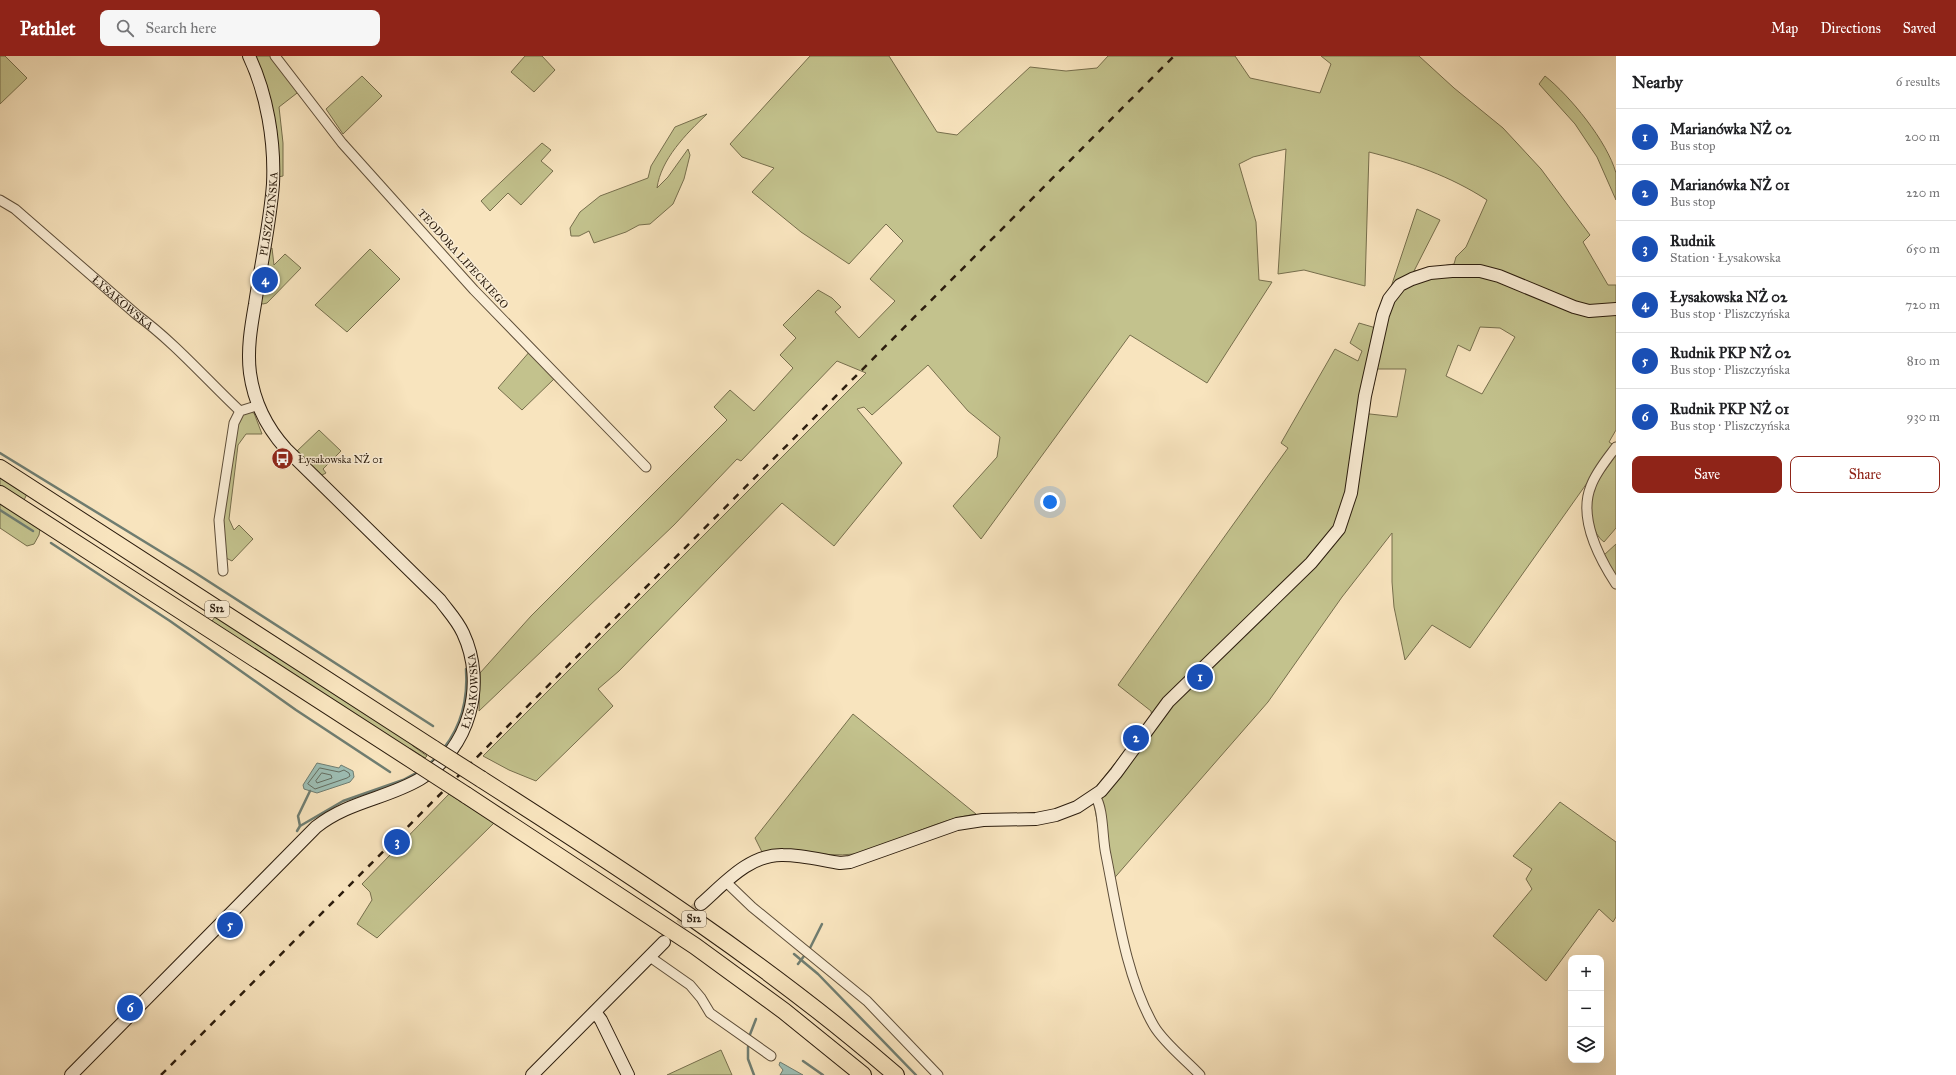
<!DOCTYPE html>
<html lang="en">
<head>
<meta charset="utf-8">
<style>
	:root { --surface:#fff; --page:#f6f6f6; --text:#202124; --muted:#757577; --line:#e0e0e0; --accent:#8f2418 }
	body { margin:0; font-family:"IM FELL Great Primer",serif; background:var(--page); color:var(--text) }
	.controls { position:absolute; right:12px; bottom:12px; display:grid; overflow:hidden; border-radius:8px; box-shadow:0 4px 16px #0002 }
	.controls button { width:36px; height:36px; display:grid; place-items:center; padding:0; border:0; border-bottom:1px solid var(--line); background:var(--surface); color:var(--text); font:20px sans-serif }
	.you { position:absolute; left:1050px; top:446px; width:14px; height:14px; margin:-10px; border:3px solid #fff; border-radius:50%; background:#1a73e8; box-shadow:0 0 0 6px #1a73e833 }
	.badge { display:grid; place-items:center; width:26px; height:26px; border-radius:50%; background:var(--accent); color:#fff; font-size:13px; font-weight:700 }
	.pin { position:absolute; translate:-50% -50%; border:2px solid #fff; box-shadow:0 1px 4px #0006 }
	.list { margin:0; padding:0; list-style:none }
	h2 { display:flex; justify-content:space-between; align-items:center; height:52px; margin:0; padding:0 16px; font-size:17px }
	h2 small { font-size:13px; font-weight:400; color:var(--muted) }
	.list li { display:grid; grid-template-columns:26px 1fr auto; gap:12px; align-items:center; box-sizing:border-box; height:56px; padding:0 16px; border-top:1px solid var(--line) }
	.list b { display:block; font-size:15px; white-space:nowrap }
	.list p { margin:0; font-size:13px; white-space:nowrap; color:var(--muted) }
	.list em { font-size:13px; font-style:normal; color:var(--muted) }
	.actions { display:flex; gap:8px; padding:12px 16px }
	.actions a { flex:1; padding:9px 0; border:1px solid var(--accent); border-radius:8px; text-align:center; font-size:14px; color:var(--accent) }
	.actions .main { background:var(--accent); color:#fff }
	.icon { flex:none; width:22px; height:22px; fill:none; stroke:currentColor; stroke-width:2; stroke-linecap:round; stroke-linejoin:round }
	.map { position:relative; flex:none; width:1616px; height:1019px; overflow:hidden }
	header { display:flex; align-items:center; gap:24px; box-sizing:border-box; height:56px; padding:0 20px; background:var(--accent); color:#fff }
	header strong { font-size:19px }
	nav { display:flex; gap:22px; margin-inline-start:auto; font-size:14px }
	.search { width:280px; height:36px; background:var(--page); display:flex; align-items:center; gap:10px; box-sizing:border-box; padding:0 14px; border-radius:8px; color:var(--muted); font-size:15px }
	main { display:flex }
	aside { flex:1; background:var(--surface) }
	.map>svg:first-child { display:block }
	.green { fill:#c3c28d; stroke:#776f4d; fill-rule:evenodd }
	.water { fill:#9dbeb4; stroke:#6f7d71 }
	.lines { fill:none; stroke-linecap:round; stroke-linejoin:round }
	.shore { stroke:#646d60; stroke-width:1 }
	.stream { stroke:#6f7d71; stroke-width:2.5 }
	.secondary-tunnel { stroke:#cfbc9b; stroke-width:12; stroke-dasharray:12 6; stroke-linecap:butt }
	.street-casing { stroke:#5e4e39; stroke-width:11 }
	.secondary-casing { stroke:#2b1c0d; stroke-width:14 }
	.highway-casing { stroke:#2b1c0d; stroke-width:18 }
	.street { stroke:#faedd5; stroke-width:9 }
	.secondary { stroke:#faedd5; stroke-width:12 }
	.highway { stroke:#f8e4be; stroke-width:16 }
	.rail { stroke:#2b1c0d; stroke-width:2.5; stroke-dasharray:7 7; stroke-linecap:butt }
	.highway-bridge-casing { stroke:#2b1c0d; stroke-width:18; stroke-linecap:butt }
	.highway-bridge { stroke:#f8e4be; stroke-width:16 }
	.labels { text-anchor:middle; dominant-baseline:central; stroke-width:3; stroke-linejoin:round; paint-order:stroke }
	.shield { fill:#faedd5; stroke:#695b49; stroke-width:1 }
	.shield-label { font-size:10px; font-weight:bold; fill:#2b1c0d }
	.street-label { font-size:11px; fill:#2b1c0d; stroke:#faedd5 }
	.poi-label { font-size:11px; fill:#2b1c0d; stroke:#faedd5; text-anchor:start }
</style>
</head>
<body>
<header>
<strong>Pathlet</strong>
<div class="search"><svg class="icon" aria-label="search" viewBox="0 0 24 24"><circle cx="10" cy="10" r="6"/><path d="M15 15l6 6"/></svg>Search here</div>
<nav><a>Map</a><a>Directions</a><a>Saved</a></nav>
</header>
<main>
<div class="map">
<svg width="1616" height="1019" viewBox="0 0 1616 1019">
	<rect width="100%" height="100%" fill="#f8e4be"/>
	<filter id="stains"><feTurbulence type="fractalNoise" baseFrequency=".005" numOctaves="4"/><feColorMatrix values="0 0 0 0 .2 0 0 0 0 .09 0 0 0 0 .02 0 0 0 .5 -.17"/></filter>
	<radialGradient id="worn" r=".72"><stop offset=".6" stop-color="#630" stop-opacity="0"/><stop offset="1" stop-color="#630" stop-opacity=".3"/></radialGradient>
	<g class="green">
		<path d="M0,0H5L27,22L0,48Z"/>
		<path d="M253,0H270L274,3L301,34L279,51L283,87V120L278,121Z"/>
		<path d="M525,0H542L555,14L534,36L511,16Z"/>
		<path d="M810,0H889L937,76L957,79L1030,11L1066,15L1097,12L1108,0H1235L1250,22L1320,37L1331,8L1321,0H1419L1454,32L1503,72L1541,113L1590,179L1583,186L1608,229H1616V374L1609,386L1614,389L1470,592L1432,569L1405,604L1394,551L1392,526V477L1342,541L1268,646L1110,827L1101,787L1092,736L1152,661L1151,655L1118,629L1288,392L1281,387L1335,293L1358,305L1362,295L1350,287L1359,267L1376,272L1382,249L1391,231L1417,153L1440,164L1414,215L1454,208L1456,201L1466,191L1487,144C1450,120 1412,107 1369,96L1365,230L1304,214L1278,218L1286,93L1253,101L1239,108L1256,166L1259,224L1272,226L1207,327L1130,279L981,483L953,450L997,401L1000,381L968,355L928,309L872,359L864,351L857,353L902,407L834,490L782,447L619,615L598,633L613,650L536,725L509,714L483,700L866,317L837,305L741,405L737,403L674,469L479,655L480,617L531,560L727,364L714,351L730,334L754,355L793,312L780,299L796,282L783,269L818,234L832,242L841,251L835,256L859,282L895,245L870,223L903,185L886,168L849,208L801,176L752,136L774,112L742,101L730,88ZM1480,271L1500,272L1515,281L1482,338L1446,320L1458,289L1470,295ZM1377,313H1406L1397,361L1361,357L1365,336L1372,337Z"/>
		<path d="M362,20L382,40L343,78L326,53Z"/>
		<path d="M1545,20C1570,40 1607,85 1616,117C1616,125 1616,136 1616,144L1597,101L1575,68L1539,28Z"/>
		<path d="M707,58C686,78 661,103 657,132L668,121L688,93L690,99L684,123L673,148L650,168L639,169L626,176L594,187L589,175L579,180H571L570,172L580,156L600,140L648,122L651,110L675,71Z"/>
		<path d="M542,87L551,94L541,105L553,115L521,149L508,137L490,155L481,145Z"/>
		<path d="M272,192L274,209L285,198L301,212L267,247L263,248L260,247L268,194Z"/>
		<path d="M370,193L400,223L347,276L315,249Z"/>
		<path d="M531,294L554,323L522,354L498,332Z"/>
		<path d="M246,355L254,357L262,378H246L238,389L229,463L234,474L239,469L253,483L232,505L226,502L222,465L238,362Z"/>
		<path d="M319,374L341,395L323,413L326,417L320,420L296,396Z"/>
		<path d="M1616,399V472L1604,486C1593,479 1587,454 1590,441C1594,426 1608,412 1616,399Z"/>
		<path d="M0,418L28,436L22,448L0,433Z"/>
		<path d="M0,447L40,473L39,479L34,488L27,490L0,472Z"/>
		<path d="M1616,488V523L1604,499Z"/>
		<path d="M217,558L404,679L413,690L427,700L425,702L411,693L398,689L210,568Z"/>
		<path d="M853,658L976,758C949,762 923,773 897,784C883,789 869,796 854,798C823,802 792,791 762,796L755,782Z"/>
		<path d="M449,738L494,767L377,882L357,868L372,844L370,836L362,828Z"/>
		<path d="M1560,746L1616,786V861L1613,866L1599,853L1546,925L1493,880L1532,833L1526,823L1532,813L1513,800Z"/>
		<path d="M721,994L732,1019H667Z"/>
	</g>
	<g class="water">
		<path d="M317,707L339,712L341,709L353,715L354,721L350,726L317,737L304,733L303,729Z"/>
		<path d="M780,1006L803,1019H780L783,1014L779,1009Z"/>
	</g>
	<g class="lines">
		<g class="shore">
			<path d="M320,712L339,716L344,714L349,717L350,720L347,722L315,733L308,728Z"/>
			<path d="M322,717L331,719L332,722L317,727L316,725Z"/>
		</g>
		<g class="stream">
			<path d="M0,397L194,516L433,670"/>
			<path d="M0,454L33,475"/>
			<path d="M51,487L170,565L296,654L390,716"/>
			<path d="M444,692C462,669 468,642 466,613"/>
			<path d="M429,708L437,701"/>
			<path d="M300,770L343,745L403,724L418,716"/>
			<path d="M297,775L300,770L298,760L310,735"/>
			<path d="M810,892L822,868"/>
			<path d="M794,898L818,918L916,1019"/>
			<path d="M798,908L804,900"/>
			<path d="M749,981L756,963"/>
			<path d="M748,991V1003L754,1019"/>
			<path d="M803,1005L823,1019"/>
		</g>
		<path class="secondary-tunnel" d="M668,882L701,848"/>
		<defs>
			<g id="street">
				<path d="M275,0L342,87L474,234L646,411"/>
				<path id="s1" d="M0,144L15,153L137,259C175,287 206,323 240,355"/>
				<path d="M1616,391C1607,403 1596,416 1591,430C1578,461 1599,502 1616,528"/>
				<path d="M223,515L219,464L234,367L240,355L259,349"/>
				<path d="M1095,740C1104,753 1102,782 1106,799C1117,854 1126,922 1154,970C1164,987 1187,1005 1200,1019"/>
				<path d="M726,826L752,851L867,945L938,1019"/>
				<path d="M650,901L690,929L701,942L710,957L771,1000"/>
			</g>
			<g id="secondary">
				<path d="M701,848C724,828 749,798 783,799C802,799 821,804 840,807L850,806L957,768L983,764L1036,763L1056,759L1077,751L1101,735L1116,717L1168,646L1311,507L1339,473L1351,437L1365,340L1383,259L1389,243L1400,229L1412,223L1430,217L1452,215H1480L1499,220L1574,251L1589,255L1616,253"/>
				<path d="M595,956L601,964L628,1019"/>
				<path id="s2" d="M71,1019L316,771C349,745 386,743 420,723C470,693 487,628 463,577C457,564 448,555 440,544L286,393C267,372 254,346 250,317C247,294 251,271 255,248C261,208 270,168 273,128C275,85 267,38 249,0"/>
				<path d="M532,1019L664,886"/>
			</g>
			<g id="highway">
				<path d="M0,412L434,693"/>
				<path d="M0,438L418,708"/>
				<path d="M481,723C625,815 767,907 896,1019"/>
				<path d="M466,739L695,890L784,955L863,1019"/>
			</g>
		</defs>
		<use href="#street" class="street-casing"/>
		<use href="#secondary" class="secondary-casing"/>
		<use href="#highway" class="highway-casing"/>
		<use href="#street" class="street"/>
		<use href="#secondary" class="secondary"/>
		<use href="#highway" class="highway"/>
		<path class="rail" d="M161,1019L1174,0"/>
		<defs>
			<g id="highway-bridge">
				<path d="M434,693L481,723"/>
				<path d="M418,708L466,739"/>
			</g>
		</defs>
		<use href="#highway-bridge" class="highway-bridge-casing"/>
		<use href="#highway-bridge" class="highway-bridge"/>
	</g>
	<defs>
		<symbol id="bus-disc" viewBox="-11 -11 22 22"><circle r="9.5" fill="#8f2418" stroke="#faedd5"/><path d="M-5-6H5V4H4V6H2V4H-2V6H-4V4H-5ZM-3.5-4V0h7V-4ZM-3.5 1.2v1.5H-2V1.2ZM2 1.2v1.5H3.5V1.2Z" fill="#fff"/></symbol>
	</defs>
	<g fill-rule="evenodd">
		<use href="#bus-disc" x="270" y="390" width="25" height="25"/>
	</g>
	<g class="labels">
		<g class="shield">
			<rect x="205" y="545" width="24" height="16" rx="3"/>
			<rect x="682" y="855" width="24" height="16" rx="3"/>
		</g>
		<g class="shield-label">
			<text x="217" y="553">S12</text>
			<text x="694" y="863">S12</text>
		</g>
		<g class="street-label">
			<text stroke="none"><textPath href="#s2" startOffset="1132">PLISZCZYŃSKA</textPath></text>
			<text transform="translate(463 203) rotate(48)">TEODORA LIPECKIEGO</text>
			<text stroke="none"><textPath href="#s1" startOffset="160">ŁYSAKOWSKA</textPath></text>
			<text stroke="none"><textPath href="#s2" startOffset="570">ŁYSAKOWSKA</textPath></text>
		</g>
		<g class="poi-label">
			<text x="298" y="403">Łysakowska NŻ 01</text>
		</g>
	</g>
	<rect width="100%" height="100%" filter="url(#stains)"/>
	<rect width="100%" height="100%" fill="url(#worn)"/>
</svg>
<div class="controls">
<button>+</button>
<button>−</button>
<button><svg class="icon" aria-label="layers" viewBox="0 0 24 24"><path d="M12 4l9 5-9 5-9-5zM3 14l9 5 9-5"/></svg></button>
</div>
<div class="you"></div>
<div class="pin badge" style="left:1200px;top:621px;background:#1a4fb4">1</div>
<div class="pin badge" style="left:1136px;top:682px;background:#1a4fb4">2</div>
<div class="pin badge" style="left:397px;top:786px;background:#1a4fb4">3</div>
<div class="pin badge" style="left:265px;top:224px;background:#1a4fb4">4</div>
<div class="pin badge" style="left:230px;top:869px;background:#1a4fb4">5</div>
<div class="pin badge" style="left:130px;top:952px;background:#1a4fb4">6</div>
</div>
<aside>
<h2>Nearby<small>6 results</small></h2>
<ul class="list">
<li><span class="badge" style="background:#1a4fb4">1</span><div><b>Marianówka NŻ 02</b><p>Bus stop</p></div><em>200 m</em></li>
<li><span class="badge" style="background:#1a4fb4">2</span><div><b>Marianówka NŻ 01</b><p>Bus stop</p></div><em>220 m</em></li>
<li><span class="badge" style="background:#1a4fb4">3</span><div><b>Rudnik</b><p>Station · Łysakowska</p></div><em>650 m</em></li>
<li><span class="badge" style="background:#1a4fb4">4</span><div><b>Łysakowska NŻ 02</b><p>Bus stop · Pliszczyńska</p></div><em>720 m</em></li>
<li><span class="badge" style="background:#1a4fb4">5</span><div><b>Rudnik PKP NŻ 02</b><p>Bus stop · Pliszczyńska</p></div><em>810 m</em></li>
<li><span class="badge" style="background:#1a4fb4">6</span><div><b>Rudnik PKP NŻ 01</b><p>Bus stop · Pliszczyńska</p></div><em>930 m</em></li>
</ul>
<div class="actions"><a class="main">Save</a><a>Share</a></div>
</aside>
</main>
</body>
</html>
